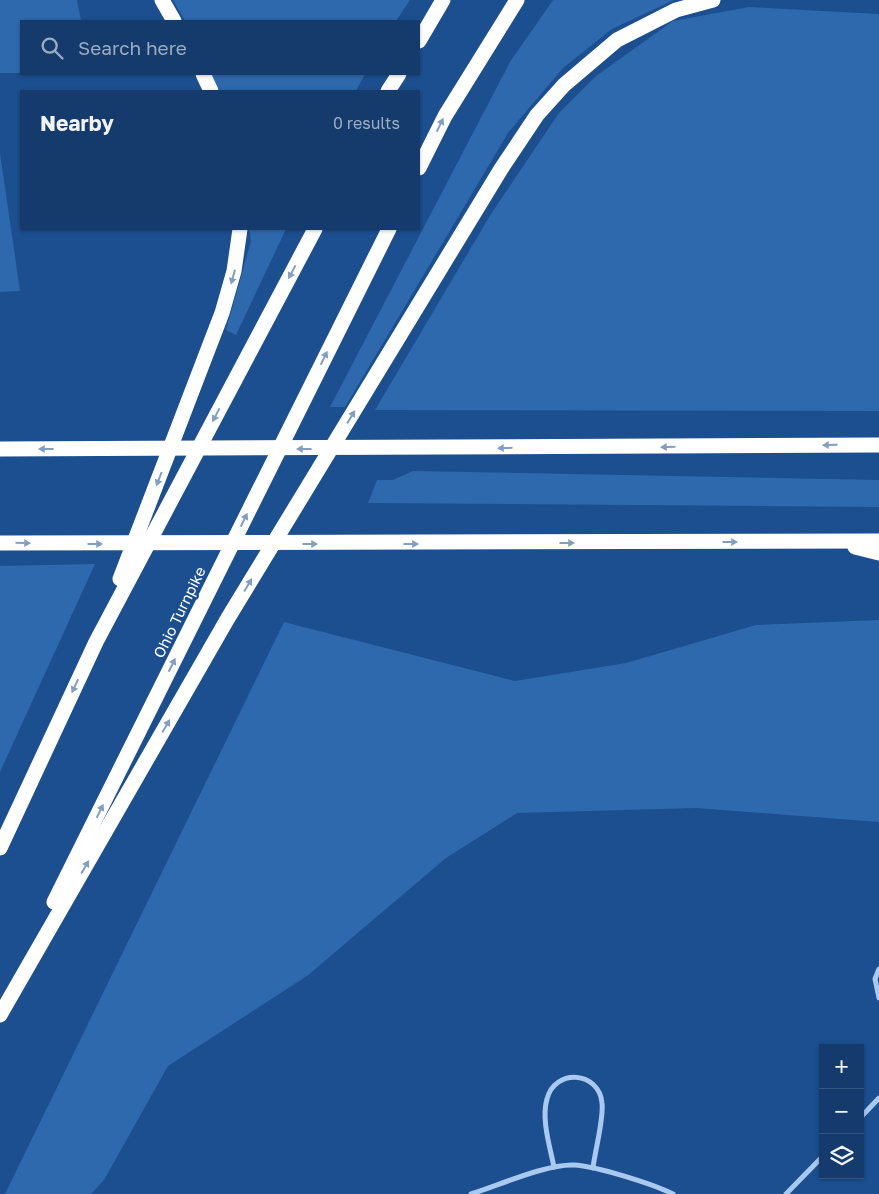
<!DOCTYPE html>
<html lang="en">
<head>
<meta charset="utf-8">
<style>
	:root { --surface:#143b6b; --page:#214673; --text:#f1f3f6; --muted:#9dadc1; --line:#33557e }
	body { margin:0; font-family:"Golos Text",sans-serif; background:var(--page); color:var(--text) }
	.controls { position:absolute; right:15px; bottom:15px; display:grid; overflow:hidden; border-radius:0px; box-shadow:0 1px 4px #0004 }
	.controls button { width:45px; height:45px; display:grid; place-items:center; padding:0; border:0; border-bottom:1px solid var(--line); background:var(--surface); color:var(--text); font:25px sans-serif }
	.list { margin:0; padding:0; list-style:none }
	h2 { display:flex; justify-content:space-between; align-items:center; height:65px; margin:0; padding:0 20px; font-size:21px }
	h2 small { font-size:16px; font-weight:400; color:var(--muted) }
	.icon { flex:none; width:28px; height:28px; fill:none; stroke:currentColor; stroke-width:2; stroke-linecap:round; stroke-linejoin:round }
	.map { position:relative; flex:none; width:879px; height:1194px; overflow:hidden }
	.search { position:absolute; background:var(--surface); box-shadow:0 1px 4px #0004; left:20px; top:20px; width:400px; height:55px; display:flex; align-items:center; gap:12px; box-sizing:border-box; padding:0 18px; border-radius:0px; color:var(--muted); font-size:19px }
	.panel { position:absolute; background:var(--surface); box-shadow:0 1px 4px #0004; left:20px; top:90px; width:400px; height:140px; border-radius:0px }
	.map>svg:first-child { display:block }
	.green { fill:#2e69ad }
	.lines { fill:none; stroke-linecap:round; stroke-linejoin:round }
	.minor { stroke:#a9c9ee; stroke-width:5 }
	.motorway { stroke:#fff; stroke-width:15 }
	.oneway { fill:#829ec1 }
	.labels { text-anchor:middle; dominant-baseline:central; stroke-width:4.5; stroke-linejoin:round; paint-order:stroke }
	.street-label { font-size:15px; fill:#fff; stroke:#1b4f8f }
</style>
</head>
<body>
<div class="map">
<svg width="879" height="1194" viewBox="0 0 879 1194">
	<rect width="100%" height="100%" fill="#1b4f8f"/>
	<g class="green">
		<path d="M0,0H77L81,21H21V73H0Z"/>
		<path d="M173,0H410L396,21H185Z"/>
		<path d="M553,0H674L612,29L563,68L508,133L345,407H330L510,62Z"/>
		<path d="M749,7L879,14V411L375,410L491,214L559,113L596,76L673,21Z"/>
		<path d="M211,74H365L356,91H219Z"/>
		<path d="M0,153L20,291L0,292Z"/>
		<path d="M249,229H286L236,335L226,330L251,241Z"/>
		<path d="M413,471L879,480V507L368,503L377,480H393Z"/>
		<path d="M95,564L0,772V566Z"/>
		<path d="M879,620V822L696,808L517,813L446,858L307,976L168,1066L104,1180L91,1194H5L284,622L515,681L626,663L756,625Z"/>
	</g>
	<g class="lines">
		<g class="minor">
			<path d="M879,969L875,979L879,998"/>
			<path d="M860,1118L879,1098"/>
			<path d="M554,1167C550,1147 541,1119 547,1099C555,1068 599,1071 602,1103C604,1119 595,1150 593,1168"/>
			<path d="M471,1194C500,1185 546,1164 574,1165C596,1166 653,1184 673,1194"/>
			<path d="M786,1194L823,1156"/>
		</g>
		<g class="motorway">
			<path d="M162,0L174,21"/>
			<path d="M419,41L443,0"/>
			<path d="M203,74L211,91"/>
			<path d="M388,91L399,74"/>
			<path d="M419,168L445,116L517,0"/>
			<path d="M0,449L879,445"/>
			<path d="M0,543L879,541"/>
			<path d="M855,547L879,553"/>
			<path d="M120,579L222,313L234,271L240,229"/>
			<path d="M0,848L96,642L315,229"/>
			<path d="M54,902L389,229"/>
			<path d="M0,1015L228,618L501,169L537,115L564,85L617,40L676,10L713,0"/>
		</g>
	</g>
	<defs><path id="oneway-solid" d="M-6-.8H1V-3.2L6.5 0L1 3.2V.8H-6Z" transform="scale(1.25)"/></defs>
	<g class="oneway">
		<use href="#oneway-solid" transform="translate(440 125) rotate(-64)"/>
		<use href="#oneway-solid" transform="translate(292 272) rotate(118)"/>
		<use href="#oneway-solid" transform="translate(233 277) rotate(105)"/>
		<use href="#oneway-solid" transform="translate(324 358) rotate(-64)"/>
		<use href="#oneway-solid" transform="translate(216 415) rotate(118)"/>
		<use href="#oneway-solid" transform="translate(351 417) rotate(-59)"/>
		<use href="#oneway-solid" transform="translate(830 445) rotate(179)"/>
		<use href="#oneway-solid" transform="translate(668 447) rotate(179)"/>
		<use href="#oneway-solid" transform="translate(505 448) rotate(179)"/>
		<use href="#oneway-solid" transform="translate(46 449) rotate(180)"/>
		<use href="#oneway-solid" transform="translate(304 449) rotate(180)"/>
		<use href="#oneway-solid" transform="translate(159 479) rotate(111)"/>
		<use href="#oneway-solid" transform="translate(244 520) rotate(-64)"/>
		<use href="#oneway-solid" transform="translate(730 542)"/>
		<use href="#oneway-solid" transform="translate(23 543) rotate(1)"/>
		<use href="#oneway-solid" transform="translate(567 543)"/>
		<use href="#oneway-solid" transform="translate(95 544)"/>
		<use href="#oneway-solid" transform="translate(310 544)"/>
		<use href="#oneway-solid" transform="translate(411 544)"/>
		<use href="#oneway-solid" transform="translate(248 585) rotate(-59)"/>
		<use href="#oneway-solid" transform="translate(172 665) rotate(-64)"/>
		<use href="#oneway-solid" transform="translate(75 686) rotate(115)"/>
		<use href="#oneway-solid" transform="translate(166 726) rotate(-60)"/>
		<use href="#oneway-solid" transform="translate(100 811) rotate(-64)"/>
		<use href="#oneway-solid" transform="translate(85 867) rotate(-60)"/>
	</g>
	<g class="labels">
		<g class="street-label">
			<text transform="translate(179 612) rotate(-64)">Ohio Turnpike</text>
		</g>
	</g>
</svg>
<div class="controls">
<button>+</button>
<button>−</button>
<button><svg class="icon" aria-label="layers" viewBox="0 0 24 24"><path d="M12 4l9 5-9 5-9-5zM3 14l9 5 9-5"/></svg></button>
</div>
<div class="search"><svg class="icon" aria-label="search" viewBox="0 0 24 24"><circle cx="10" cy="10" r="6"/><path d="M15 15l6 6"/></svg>Search here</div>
<section class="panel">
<h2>Nearby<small>0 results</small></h2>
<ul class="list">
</ul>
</section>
</div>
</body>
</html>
